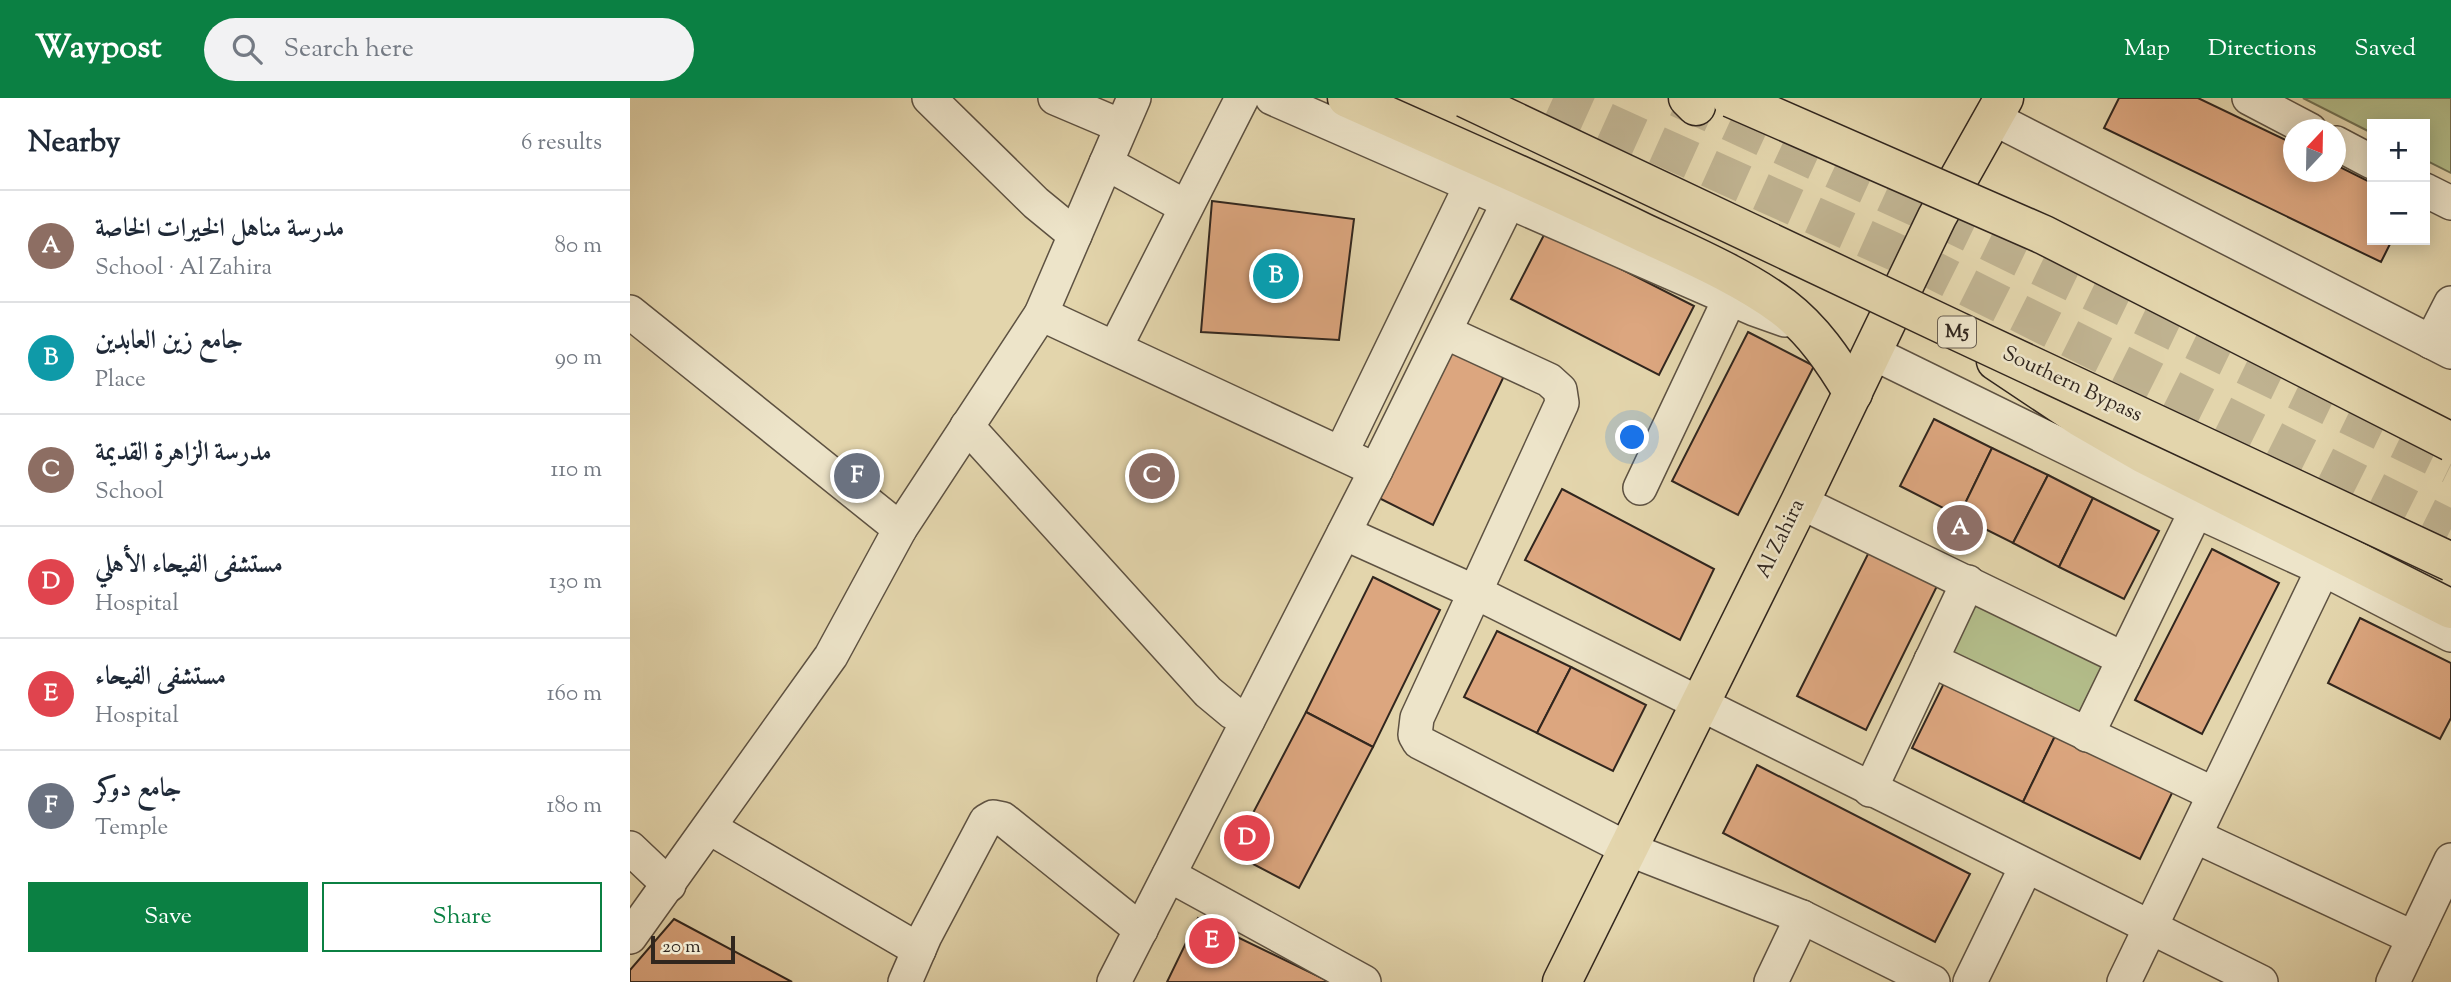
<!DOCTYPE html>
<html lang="en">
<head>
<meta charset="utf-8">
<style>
	:root { --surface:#fff; --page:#f2f2f3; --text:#1f2937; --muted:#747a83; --line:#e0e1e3; --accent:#0b8043 }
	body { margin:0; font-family:"Sorts Mill Goudy",Amiri,serif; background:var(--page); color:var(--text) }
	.controls { position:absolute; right:21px; top:21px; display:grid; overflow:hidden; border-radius:0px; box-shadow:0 4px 18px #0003 }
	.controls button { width:63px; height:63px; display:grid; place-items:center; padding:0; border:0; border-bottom:2px solid var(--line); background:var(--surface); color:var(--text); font:35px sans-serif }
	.compass { position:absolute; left:1653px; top:21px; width:63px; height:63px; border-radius:50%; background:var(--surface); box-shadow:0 4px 18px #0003; rotate:22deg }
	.scale { position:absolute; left:21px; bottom:18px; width:84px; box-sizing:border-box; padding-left:7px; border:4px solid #31261e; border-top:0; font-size:19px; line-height:24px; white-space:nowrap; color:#31261e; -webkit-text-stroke:5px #ede4c9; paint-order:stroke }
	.you { position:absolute; left:1003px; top:340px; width:24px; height:24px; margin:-18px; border:5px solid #fff; border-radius:50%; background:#1a73e8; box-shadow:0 0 0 10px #1a73e833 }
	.badge { display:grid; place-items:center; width:46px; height:46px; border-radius:50%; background:var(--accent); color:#fff; font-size:23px; font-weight:700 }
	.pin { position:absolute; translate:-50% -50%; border:4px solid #fff; box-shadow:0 2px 7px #0006 }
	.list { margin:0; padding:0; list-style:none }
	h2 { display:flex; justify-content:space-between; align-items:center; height:91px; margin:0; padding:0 28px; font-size:30px }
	h2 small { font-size:23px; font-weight:400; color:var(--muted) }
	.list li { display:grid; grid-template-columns:46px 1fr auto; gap:21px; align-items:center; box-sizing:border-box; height:112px; padding:0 28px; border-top:2px solid var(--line) }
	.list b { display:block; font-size:26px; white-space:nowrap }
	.list p { margin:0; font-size:23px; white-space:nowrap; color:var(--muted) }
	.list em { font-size:23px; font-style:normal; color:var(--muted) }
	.actions { display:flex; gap:14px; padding:21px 28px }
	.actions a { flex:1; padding:16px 0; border:2px solid var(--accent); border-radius:0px; text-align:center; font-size:24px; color:var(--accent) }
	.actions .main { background:var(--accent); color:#fff }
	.icon { flex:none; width:38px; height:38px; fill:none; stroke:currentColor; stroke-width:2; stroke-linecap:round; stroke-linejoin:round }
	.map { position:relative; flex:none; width:1821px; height:884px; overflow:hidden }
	header { display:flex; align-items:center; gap:42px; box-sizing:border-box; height:98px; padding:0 35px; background:var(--accent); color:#fff }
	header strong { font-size:33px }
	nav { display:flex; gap:38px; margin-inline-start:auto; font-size:24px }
	.search { width:490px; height:63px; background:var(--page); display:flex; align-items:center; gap:18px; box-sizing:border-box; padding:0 24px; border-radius:38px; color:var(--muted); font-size:26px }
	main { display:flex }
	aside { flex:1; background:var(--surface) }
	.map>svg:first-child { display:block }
	.green { fill:#b3bd8a; stroke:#727254; stroke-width:2 }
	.building { fill:#dca67f; stroke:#31261e; stroke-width:2 }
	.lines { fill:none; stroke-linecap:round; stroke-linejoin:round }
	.primary-tunnel { stroke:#bfb290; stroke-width:38; stroke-dasharray:38 19; stroke-linecap:butt }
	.minor-casing { stroke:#5e5242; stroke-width:36 }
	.primary-casing { stroke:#31261e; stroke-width:41 }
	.motorway-casing { stroke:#31261e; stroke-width:41 }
	.minor { stroke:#ede4c9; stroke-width:33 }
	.primary { stroke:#e3d5ac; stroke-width:38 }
	.motorway { stroke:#e3d5ac; stroke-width:38 }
	.motorway-bridge-casing { stroke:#31261e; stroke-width:41; stroke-linecap:butt }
	.motorway-bridge { stroke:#e3d5ac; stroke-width:38 }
	.labels { text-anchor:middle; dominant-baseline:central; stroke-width:5; stroke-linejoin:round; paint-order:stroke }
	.shield { fill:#ede4c9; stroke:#695f51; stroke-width:2 }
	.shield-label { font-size:19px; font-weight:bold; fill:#31261e }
	.street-label { font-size:21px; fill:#31261e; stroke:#ede4c9 }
</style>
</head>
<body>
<header>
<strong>Waypost</strong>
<div class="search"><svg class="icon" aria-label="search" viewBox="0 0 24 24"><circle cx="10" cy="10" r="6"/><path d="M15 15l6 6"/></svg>Search here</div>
<nav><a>Map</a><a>Directions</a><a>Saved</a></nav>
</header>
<main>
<aside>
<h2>Nearby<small>6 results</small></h2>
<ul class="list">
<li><span class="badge" style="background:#8d6e63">A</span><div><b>مدرسة مناهل الخيرات الخاصة</b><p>School · Al Zahira</p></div><em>80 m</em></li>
<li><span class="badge" style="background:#0f9aa8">B</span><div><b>جامع زين العابدين</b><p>Place</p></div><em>90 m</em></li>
<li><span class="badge" style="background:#8d6e63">C</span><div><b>مدرسة الزاهرة القديمة</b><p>School</p></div><em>110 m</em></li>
<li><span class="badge" style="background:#e0444e">D</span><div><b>مستشفى الفيحاء الأهلي</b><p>Hospital</p></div><em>130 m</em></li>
<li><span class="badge" style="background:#e0444e">E</span><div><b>مستشفى الفيحاء</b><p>Hospital</p></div><em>160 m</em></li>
<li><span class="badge" style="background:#6b7280">F</span><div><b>جامع دوكر</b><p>Temple</p></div><em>180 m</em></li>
</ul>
<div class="actions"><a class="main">Save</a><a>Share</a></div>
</aside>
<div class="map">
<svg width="1821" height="884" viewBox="0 0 1821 884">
	<rect width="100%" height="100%" fill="#e3d5ac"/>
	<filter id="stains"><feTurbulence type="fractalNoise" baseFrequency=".00286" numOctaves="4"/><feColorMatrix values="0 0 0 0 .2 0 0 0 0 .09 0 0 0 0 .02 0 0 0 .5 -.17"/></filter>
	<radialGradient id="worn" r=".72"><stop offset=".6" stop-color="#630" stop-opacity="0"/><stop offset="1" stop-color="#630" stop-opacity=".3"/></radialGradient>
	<g class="green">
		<path d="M1673,0H1821V75L1795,62V26H1742V35Z"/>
		<path d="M1342,500L1475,563L1446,622L1314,558Z"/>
	</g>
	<g class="building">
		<path d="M1489,0H1568L1664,46V74H1706V67L1742,85V142H1762L1751,164L1474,30Z"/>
		<path d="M582,103L724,121L709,242L571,234Z"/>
		<path d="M916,133L1064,208L1029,277L881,201Z"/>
		<path d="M1118,234L1184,268L1108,417L1042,383Z"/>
		<path d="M817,251L874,278L803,427L747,399Z"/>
		<path d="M1304,321L1362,350L1329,418L1270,388Z"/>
		<path d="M1362,350L1418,377L1383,445L1329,418Z"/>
		<path d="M1418,377L1463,400L1429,469L1383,445Z"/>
		<path d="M932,391L1084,471L1050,542L895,462Z"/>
		<path d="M1463,400L1529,433L1494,501L1429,469Z"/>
		<path d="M1242,448L1310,482L1236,632L1167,598Z"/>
		<path d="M1582,451L1649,485L1572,636L1505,602Z"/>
		<path d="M743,479L810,512L743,649L676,614Z"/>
		<path d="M1730,520L1821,565V620L1810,641L1698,585Z"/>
		<path d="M867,533L941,569L907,635L834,599Z"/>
		<path d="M941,569L1016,607L983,673L907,635Z"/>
		<path d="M1316,581L1426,636L1393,704L1282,650Z"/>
		<path d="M676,614L743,649L669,790L602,755Z"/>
		<path d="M1426,636L1543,693L1510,761L1393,704Z"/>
		<path d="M1127,667L1340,776L1305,844L1093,735Z"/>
		<path d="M568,820L700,884H537Z"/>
		<path d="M44,821L162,884H0V872Z"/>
	</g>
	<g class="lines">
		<g class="primary-tunnel">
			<path d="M923,0L1285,163L1821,431"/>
			<path d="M1048,0L1307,119L1821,367"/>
		</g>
		<defs>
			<g id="minor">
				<path d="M299,0L406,105L445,137"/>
				<path d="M425,0L491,28"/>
				<path d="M642,0L1124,211L1155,222"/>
				<path d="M1619,0L1680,32"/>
				<path d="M1363,20L1821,254"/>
				<path d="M1706,45L1742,64"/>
				<path d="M476,65L556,109"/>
				<path d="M1795,92L1821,105"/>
				<path d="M0,214L270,431"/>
				<path d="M411,216L746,372"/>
				<path d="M815,234L919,282L930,292L932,305L787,620L785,637L789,644L998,751L1172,819L1303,884"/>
				<path d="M1801,244L1821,205"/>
				<path d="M485,250L612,0"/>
				<path d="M1243,255L1566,413L1693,471L1821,537"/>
				<path d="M337,328L578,594L602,614L618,622"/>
				<path d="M711,355L841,87"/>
				<path d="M1010,390L1100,200"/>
				<path d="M1170,404L1494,561"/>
				<path d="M714,435L845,494L1631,884"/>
				<path d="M1301,562L1584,696"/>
				<path d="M1457,637L1566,413"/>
				<path d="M1240,692L1338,484"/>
				<path d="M80,730L289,852"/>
				<path d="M1565,738L1784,840"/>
				<path d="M0,750L39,787"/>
				<path d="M539,777L734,884"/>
				<path d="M0,839L201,558L270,431L411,216L504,0"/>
				<path d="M275,884L295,838L356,723L363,719L373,721L511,832"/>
				<path d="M484,884L746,372L879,103"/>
				<path d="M1141,884L1172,819"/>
				<path d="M1340,884L1396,769"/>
				<path d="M1494,884L1693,471"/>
				<path d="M1763,884L1821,762"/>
			</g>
			<path id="primary" d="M932,884L1170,404L1307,119L1374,0"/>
			<g id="motorway">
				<path d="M717,0C815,44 915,87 1012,134C1059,156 1111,178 1153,209C1183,232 1204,263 1223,295"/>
				<path d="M1058,0L1066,8"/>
				<path d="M1366,263L1450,319L1514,356L1821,511"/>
			</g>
		</defs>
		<use href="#minor" class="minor-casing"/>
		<use href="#primary" class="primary-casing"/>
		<use href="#motorway" class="motorway-casing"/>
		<use href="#minor" class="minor"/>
		<use href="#primary" class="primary"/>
		<use href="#motorway" class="motorway"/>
		<defs>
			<g id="motorway-bridge">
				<path d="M835,0L1325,232L1821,464"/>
				<path d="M1101,0L1414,137L1821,344"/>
			</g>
		</defs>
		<use href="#motorway-bridge" class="motorway-bridge-casing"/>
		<use href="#motorway-bridge" class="motorway-bridge"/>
	</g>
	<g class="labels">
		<rect class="shield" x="1308" y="218.5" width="38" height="31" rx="5"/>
		<g class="shield-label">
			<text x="1327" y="234">M5</text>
		</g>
		<g class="street-label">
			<text transform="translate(1442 287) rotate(25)">Southern Bypass</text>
			<text transform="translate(1151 441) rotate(-64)">Al Zahira</text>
		</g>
	</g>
	<rect width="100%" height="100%" filter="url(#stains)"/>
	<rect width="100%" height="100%" fill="url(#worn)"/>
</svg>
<div class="controls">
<button>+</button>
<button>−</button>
</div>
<svg class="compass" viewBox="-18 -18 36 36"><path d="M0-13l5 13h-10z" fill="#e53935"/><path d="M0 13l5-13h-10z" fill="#747a83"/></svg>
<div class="scale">20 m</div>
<div class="you"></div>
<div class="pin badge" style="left:1330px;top:430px;background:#8d6e63">A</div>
<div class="pin badge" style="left:646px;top:178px;background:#0f9aa8">B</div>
<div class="pin badge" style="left:522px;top:378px;background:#8d6e63">C</div>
<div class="pin badge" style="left:617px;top:740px;background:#e0444e">D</div>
<div class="pin badge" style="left:582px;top:843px;background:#e0444e">E</div>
<div class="pin badge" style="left:227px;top:378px;background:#6b7280">F</div>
</div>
</main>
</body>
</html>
